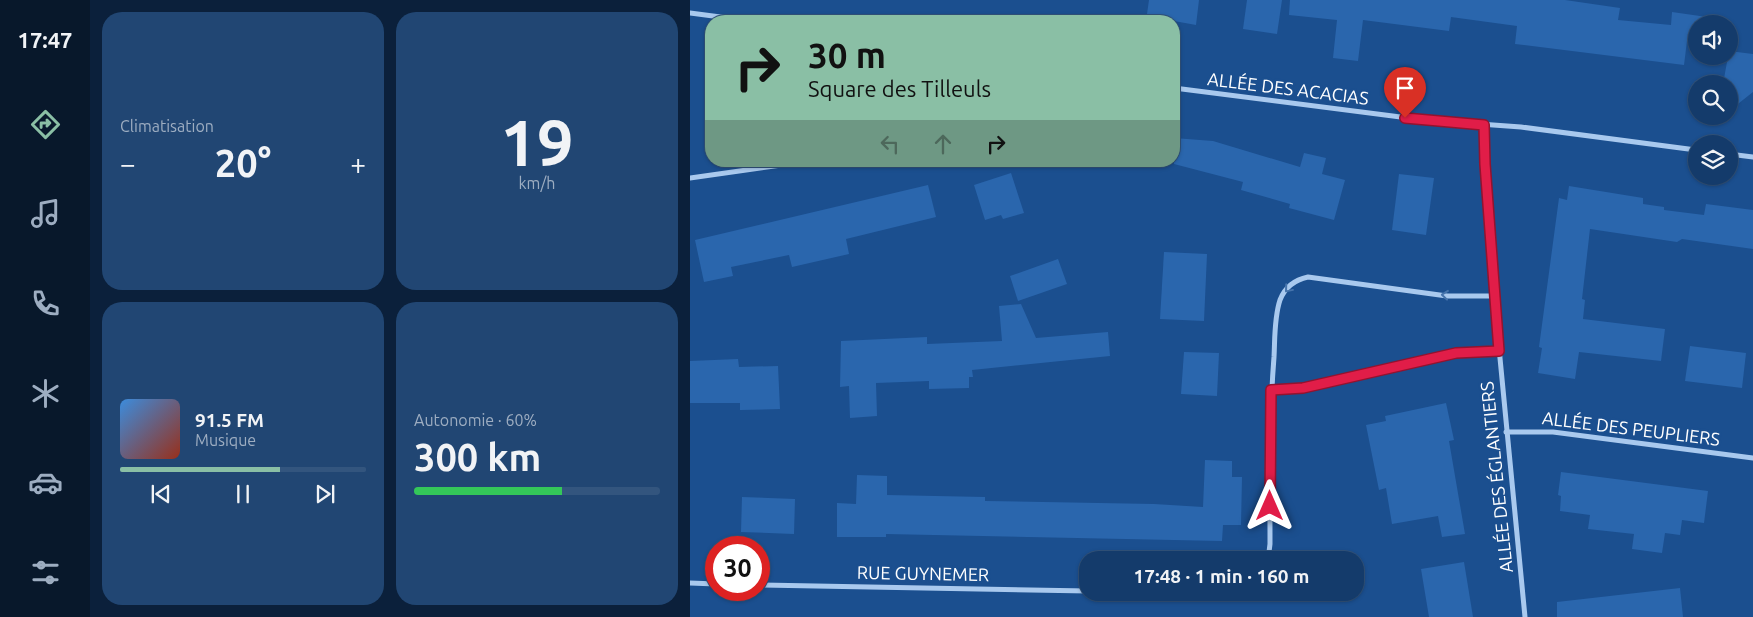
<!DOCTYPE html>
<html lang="fr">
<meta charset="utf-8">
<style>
:root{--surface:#143b6b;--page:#214673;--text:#f1f3f6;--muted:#9dadc1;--line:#33557e;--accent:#8abfa5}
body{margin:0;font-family:Ubuntu,sans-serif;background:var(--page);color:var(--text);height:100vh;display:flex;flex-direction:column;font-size:19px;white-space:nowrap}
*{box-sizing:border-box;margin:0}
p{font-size:16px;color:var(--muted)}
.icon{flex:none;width:28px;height:28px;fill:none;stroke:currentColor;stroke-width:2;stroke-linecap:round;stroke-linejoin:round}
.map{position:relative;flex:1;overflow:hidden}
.sheet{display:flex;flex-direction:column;gap:12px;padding:12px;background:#0b203b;width:600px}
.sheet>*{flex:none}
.top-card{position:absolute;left:15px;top:15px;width:475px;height:152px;border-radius:20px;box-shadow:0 1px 4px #0004,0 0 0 1px var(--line);background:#8abfa5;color:#111;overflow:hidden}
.controls{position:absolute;left:998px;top:15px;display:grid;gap:10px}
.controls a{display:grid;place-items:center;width:50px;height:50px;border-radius:50%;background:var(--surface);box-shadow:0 1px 4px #0004,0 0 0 1px var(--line);font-size:25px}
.speed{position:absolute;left:15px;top:536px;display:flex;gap:10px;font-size:25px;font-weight:700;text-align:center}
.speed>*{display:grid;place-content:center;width:65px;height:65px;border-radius:50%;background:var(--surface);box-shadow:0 1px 4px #0004,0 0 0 1px var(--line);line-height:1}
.speed .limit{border:8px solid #d22;background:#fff;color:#111}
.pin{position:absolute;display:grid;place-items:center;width:42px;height:42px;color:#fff;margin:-51px -21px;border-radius:50% 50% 50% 0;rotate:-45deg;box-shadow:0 0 5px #0007}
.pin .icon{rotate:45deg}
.me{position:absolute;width:55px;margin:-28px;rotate:0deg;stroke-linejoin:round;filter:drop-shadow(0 0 4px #0008)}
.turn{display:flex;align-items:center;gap:18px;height:105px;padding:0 20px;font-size:22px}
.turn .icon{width:65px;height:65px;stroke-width:2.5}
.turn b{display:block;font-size:35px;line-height:42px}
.lanes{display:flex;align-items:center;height:48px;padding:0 20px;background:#0003;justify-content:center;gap:25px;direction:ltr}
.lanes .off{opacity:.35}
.big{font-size:38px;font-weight:700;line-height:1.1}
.sheet .widget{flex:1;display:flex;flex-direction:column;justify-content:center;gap:8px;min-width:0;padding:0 18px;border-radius:20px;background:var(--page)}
.sheet .dial{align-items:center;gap:0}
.dial b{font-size:65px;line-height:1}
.song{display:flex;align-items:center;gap:15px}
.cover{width:60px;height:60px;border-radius:8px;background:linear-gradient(135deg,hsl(210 70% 55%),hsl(10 70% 35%))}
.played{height:5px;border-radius:2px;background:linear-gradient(90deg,var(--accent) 65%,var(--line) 65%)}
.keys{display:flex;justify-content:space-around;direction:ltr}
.heat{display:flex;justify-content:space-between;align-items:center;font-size:28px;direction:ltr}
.charge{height:8px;border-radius:4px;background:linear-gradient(90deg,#34c759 60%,var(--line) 0)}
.sheet .tiles{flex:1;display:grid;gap:12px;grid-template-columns:repeat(2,1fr)}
.trip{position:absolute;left:389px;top:551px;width:285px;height:50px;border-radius:20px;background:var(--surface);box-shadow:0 1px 4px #0004,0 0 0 1px var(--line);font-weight:700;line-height:50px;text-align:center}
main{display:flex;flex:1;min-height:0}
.tabs{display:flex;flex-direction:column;width:90px;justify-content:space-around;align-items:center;background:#08182b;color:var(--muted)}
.tabs .icon{width:35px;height:35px}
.tabs .current{color:var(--accent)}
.tabs b{font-size:22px;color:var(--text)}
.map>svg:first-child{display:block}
.building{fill:#2a66ad}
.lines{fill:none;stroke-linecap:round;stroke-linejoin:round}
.street{stroke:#a9c9ee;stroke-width:5}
.oneway{stroke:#4674ac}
.route-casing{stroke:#92132f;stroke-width:12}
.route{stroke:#e11d48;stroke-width:9}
.labels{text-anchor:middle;stroke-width:5;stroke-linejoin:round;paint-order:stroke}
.street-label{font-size:18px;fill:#fff;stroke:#1b4f8f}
</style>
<main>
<nav class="tabs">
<b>17:47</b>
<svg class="icon current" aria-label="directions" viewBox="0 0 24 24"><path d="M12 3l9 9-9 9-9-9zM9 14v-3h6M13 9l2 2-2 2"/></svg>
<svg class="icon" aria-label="music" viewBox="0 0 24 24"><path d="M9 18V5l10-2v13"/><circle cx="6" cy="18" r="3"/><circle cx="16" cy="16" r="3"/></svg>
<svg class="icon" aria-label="phone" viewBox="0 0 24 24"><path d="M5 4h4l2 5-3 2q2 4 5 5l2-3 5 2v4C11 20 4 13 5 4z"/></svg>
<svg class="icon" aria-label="climate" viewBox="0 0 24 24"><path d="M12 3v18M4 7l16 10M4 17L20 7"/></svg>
<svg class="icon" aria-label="car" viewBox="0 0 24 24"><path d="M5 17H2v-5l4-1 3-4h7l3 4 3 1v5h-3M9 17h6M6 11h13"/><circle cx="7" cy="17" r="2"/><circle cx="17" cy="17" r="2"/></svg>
<svg class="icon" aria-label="filters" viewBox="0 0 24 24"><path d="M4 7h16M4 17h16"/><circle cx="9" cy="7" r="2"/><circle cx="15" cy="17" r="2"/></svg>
</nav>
<section class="sheet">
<div class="tiles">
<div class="widget"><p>Climatisation</p>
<div class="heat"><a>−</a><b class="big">20°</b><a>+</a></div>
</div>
<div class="widget dial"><b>19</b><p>km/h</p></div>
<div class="widget">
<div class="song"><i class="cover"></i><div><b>91.5 FM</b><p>Musique</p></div></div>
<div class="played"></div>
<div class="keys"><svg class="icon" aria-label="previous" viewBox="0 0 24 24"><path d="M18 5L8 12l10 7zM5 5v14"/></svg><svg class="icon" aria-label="pause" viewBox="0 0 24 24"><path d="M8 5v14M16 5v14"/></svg><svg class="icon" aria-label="next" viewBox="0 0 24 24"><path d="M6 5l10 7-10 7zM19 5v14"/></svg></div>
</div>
<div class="widget"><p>Autonomie · 60%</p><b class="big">300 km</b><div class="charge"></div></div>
</div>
</section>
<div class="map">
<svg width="1063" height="617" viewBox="0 0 1063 617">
<rect width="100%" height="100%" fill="#1b4f8f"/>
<g class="building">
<polygon points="459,0 509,0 506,25 484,21 456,21"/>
<polygon points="557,0 592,0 587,34 553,29"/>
<polygon points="600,0 875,0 930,8 928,20 981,25 982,12 1017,17 1016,24 1006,24 1006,42 997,41 994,65 825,44 827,26 761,17 759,31 673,20 668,61 643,58 647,20 599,15"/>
<polygon points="1039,51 1063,54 1063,92 1039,111 1039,84 1033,84"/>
<polygon points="484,138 523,141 610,167 614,153 636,158 632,174 655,180 644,220 599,208 600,204 551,190 553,182 484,164"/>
<polygon points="321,173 334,213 313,219 311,215 295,220 284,185"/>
<polygon points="709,174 744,178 736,235 702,230"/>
<polygon points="238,185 246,217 156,239 159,254 102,267 99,255 41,267 43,276 14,282 5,240"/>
<polygon points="879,186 953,198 953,204 974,207 974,210 1014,215 1016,204 1063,210 1063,249 992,239 987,242 900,229 892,299 895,300 893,319 975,329 971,361 889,352 885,379 848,373 852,348 849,347 869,198 877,200"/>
<polygon points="474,252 517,254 514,321 470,319"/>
<polygon points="368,259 377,284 328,301 320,276"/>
<polygon points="331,304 346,338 418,332 420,356 282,370 283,377 279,377 279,388 239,389 239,381 186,383 187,416 160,418 159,386 150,387 151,341 237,337 237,344 312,341 309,306"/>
<polygon points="1000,346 1056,353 1052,388 995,381"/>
<polygon points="494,352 529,353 527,396 491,394"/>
<polygon points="48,359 49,367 88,366 90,409 50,410 50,403 0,403 0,361"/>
<polygon points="756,403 764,440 759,441 775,534 752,537 748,516 702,524 696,488 689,490 676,425 696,421 695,416"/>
<polygon points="515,460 542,461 542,477 552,477 551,525 533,525 532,541 196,534 196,537 147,537 147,503 166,504 167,475 197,476 197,495 295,497 295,501 464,504 513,507"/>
<polygon points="871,472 1018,491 1014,523 992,520 990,535 975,533 972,553 942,549 944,534 898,529 900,515 870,511 871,496 868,495"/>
<polygon points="52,497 105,499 104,534 51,532"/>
<polygon points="774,562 783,617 739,617 731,569"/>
<polygon points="990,588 993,617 867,617 867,602"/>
</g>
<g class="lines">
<g class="street">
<polyline points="0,13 61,21"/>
<polyline points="484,88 734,120 831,127 1006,150"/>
<polyline points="794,125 804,296 835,617"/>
<polyline points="1039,154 1063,157"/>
<polyline points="0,178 120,161"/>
<polyline points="581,390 613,387 766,353 809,351"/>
<polyline points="816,432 863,432 1063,458"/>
<path d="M 578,560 L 580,544 C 580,482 579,420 584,357 C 585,339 584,318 590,300 C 595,287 604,280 618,277 L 757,296 L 804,296"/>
<polyline points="0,583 26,584"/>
<polyline points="69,585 398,591"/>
<polyline points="470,592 538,592"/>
</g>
</g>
<defs><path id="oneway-chevron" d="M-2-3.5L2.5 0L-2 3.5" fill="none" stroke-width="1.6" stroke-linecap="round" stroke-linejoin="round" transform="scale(1.25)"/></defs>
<g class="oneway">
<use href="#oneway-chevron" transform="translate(598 289) rotate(130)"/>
<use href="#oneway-chevron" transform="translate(755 295) rotate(-174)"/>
</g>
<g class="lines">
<defs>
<polyline id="route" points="580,506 581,390 613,388 766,353 809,351 795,164 794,125 715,118"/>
</defs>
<use href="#route" class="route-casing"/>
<use href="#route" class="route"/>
</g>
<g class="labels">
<g class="street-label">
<text transform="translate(598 89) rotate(7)" y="6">ALLÉE DES ACACIAS</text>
<text transform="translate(941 429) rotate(7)" y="6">ALLÉE DES PEUPLIERS</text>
<text transform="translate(807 477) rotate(-96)" y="6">ALLÉE DES ÉGLANTIERS</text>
<text transform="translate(233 574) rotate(1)" y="6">RUE GUYNEMER</text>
</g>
</g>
</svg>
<div class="controls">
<a><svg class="icon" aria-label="sound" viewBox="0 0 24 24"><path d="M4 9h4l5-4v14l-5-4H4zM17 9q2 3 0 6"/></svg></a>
<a><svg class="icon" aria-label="search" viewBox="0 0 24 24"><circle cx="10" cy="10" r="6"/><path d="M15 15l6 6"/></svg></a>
<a><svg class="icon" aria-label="layers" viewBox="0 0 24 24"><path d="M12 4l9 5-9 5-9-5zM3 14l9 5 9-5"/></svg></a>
</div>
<div class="speed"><div class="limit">30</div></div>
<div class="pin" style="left:715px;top:118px;background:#d93025"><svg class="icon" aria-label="arrive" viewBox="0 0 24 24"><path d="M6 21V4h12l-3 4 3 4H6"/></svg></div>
<svg class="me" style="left:580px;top:506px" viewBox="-20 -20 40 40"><path d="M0-17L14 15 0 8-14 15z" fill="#e11d48" stroke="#fff" stroke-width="4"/></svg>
<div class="trip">17:48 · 1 min · 160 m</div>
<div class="top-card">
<div class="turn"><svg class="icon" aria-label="right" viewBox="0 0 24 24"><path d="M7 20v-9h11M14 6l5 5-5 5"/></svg><div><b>30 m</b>Square des Tilleuls</div></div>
<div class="lanes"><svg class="icon off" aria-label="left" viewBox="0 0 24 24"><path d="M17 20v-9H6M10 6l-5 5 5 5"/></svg><svg class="icon off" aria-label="ahead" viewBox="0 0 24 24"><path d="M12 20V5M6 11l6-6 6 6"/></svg><svg class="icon" aria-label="right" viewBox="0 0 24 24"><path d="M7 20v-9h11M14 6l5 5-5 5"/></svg></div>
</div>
</div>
</main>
